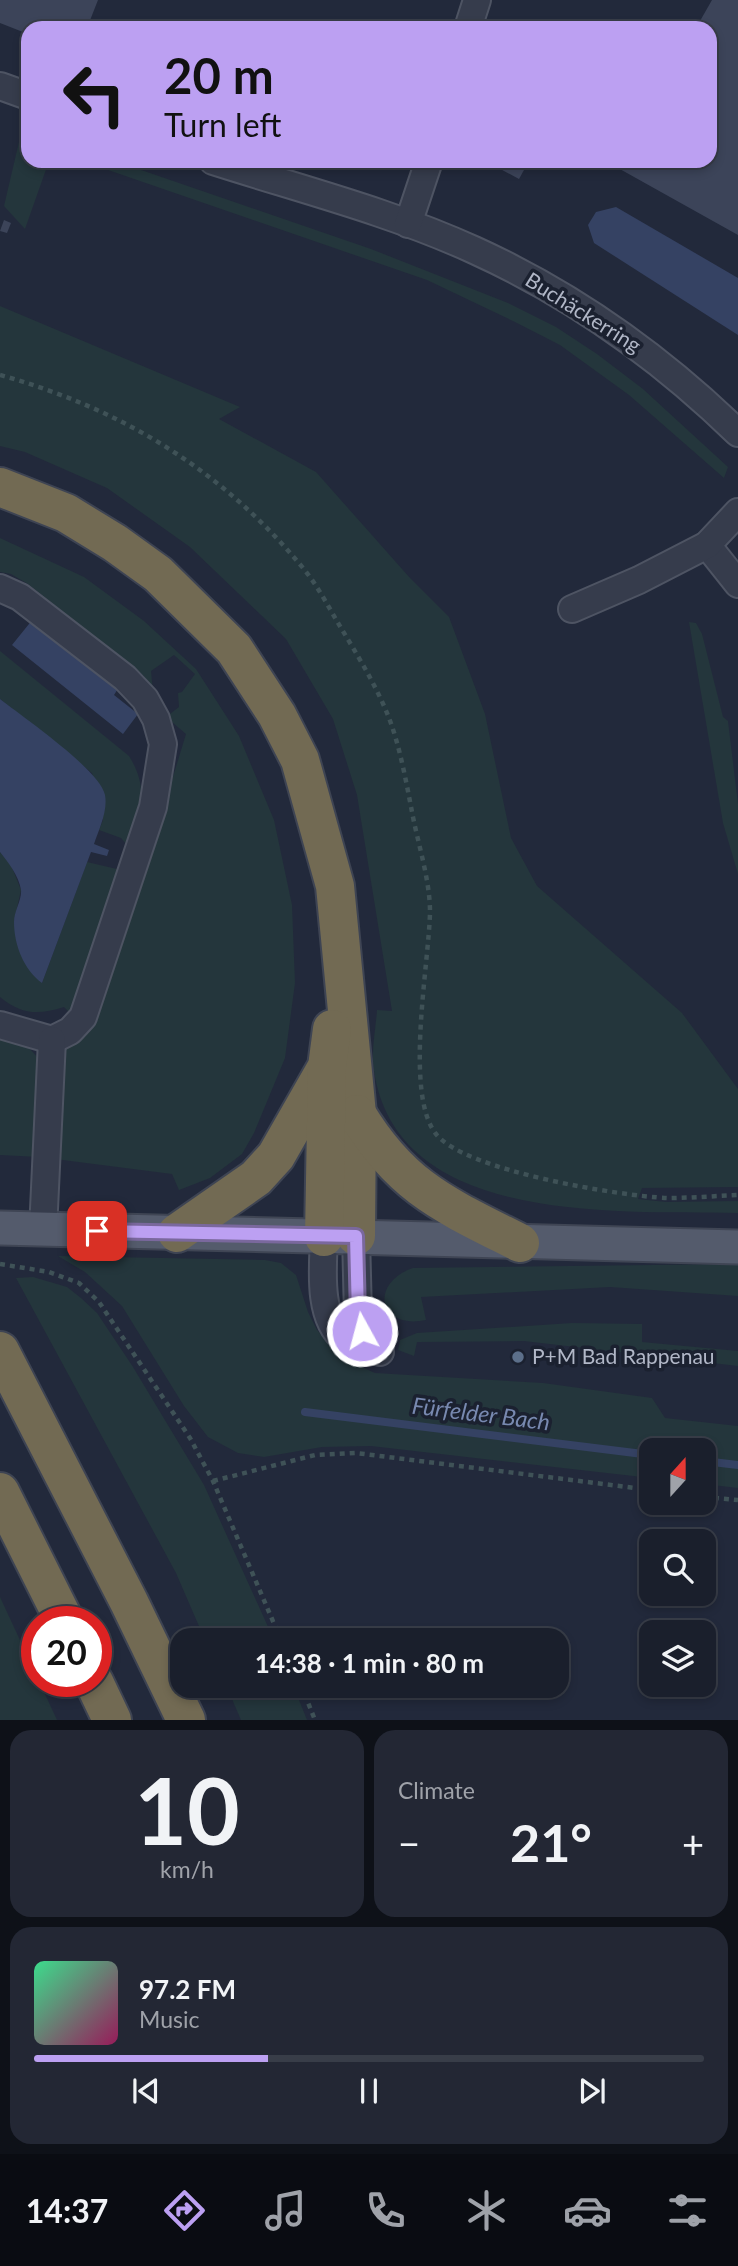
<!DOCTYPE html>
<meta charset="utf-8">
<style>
:root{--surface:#1a1f2c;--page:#232734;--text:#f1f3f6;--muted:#9fa2a9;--line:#383d48;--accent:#bca0f2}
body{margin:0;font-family:Lato,sans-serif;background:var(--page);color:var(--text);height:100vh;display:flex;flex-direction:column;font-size:26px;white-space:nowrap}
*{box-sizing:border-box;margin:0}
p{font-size:23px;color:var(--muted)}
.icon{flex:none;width:38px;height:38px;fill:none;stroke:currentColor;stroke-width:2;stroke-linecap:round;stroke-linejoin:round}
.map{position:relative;height:1720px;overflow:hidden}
.drawer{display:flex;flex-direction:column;gap:10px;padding:10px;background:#0e1118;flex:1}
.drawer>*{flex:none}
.top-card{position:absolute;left:21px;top:21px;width:696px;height:147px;border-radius:21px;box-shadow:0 4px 10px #0003,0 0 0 2px var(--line);background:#bca0f2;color:#111;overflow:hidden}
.needle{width:46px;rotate:21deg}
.buttons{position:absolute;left:639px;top:1438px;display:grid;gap:14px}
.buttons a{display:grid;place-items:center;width:77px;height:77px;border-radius:14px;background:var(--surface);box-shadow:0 4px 10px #0003,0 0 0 2px var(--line);font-size:35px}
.speed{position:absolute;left:21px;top:1606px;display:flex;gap:14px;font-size:35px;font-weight:700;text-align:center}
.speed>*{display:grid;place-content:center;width:91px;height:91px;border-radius:50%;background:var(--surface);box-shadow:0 4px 10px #0003,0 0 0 2px var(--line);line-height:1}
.speed .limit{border:10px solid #d22;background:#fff;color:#111}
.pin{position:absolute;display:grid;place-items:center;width:60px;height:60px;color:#fff;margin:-30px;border-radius:14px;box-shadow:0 4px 10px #0006}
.me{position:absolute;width:77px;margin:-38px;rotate:353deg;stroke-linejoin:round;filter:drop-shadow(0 0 5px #0008)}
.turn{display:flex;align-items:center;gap:24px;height:147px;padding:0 28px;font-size:32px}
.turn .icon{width:91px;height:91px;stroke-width:2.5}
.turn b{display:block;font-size:49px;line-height:60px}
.big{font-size:52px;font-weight:700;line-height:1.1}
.drawer .widget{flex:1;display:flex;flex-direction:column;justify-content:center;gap:10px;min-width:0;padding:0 24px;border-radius:21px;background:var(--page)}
.drawer .dial{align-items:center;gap:0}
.dial b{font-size:91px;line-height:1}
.song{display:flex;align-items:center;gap:21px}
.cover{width:84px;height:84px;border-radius:10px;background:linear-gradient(135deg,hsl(150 70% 55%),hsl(330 70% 35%))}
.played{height:7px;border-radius:4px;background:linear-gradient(90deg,var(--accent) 35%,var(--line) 35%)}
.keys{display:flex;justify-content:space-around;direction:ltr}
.heat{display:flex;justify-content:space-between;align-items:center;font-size:38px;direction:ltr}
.drawer .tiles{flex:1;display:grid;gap:10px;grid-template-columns:1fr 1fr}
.widget:last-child{grid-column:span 2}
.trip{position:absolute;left:170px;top:1628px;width:399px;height:70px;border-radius:21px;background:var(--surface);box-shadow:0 4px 10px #0003,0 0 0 2px var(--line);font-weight:700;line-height:70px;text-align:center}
.tabs{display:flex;height:112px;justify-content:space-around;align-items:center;background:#0a0c12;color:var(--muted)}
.tabs .icon{width:49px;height:49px}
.tabs .selected{color:var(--accent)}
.tabs b{font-size:32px;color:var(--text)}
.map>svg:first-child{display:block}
.green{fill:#24363c}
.water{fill:#354263}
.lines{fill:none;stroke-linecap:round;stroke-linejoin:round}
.stream{stroke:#354263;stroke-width:8}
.building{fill:#3c4459}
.minor-casing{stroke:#4e5463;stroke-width:30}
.major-casing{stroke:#3f4554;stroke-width:37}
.highway-casing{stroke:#3e4453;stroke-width:42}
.path{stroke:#3f5257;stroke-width:4.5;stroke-dasharray:5 5;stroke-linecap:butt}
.minor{stroke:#363c4c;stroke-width:26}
.major{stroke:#545b6c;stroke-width:33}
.highway{stroke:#726a53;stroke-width:38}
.route-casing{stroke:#7a689d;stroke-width:18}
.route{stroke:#bca0f2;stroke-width:12}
.service-dot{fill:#5c6f8a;stroke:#1b2130;stroke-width:2.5}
.labels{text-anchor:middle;stroke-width:7;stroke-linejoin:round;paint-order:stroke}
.street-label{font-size:21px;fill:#b1b7c7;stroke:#1b2130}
.poi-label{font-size:21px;fill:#b1b7c7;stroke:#1b2130;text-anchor:start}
.water-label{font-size:23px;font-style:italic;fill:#7889b0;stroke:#1b2130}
</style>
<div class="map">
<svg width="738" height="1720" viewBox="0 0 738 1720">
<rect width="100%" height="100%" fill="#22293b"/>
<g class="green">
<polygon points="22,129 28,131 28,161 49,161 25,229 4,206"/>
<polygon points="82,161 115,161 371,249 508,303 556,327 597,354 643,389 728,467 724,478 629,395 560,345 515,322 427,280"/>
<path d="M 0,306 L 240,407 L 219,419 L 316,472 L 410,578 L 449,617 L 485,714 L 511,838 L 537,886 L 682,1013 L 738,1089 L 738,1187 L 642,1188 L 638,1199 L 666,1202 L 738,1201 L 738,1213 C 618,1210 390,1228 373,1063 C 372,1046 376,1026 377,1010 L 392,1011 L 357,795 L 333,719 L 286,639 L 190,547 L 107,488 L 25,452 L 0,446 Z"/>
<polygon points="0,538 84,577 144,621 196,669 239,736 274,820 292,905 295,983 285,1058 254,1133 242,1154 210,1178 179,1190 172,1174 55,1159 60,1063 158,826 186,734 166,717 179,707 178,693 182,692 195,674 174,655 151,671 153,692 144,676 28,584 11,574 0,572"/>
<polygon points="689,622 696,623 702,634 723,717 728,721 738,804 738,874 723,823"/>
<path d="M 0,651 L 129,756 C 150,790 140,810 128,846 L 121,838 L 99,830 L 103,820 L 92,773 L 0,699 Z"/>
<path d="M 0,852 L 11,865 L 21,890 L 14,921 L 42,983 L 87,862 L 121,870 L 74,1008 L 69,1012 L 64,1007 C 38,1015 22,1015 0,997 Z"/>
<polygon points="0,1035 28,1047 40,1060 39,1157 0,1155"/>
<polygon points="58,1256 265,1260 281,1263 296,1275 308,1312 317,1330 333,1347 346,1360 375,1373 543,1383 652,1398 665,1418 738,1426 738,1488 704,1484 704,1451 651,1451 651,1478 371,1446 322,1447 264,1457 238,1453 208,1437 201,1428 184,1406 122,1306 85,1272"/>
<path d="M 738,1264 L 738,1296 L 610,1287 L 421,1297 L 426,1320 C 378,1330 369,1283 413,1268 Z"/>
<polygon points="33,1277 67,1287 81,1298 97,1313 133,1367 204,1485 274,1640 205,1640 176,1573 16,1278"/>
<polygon points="572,1323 642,1324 642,1342 738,1351 738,1366 524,1341 417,1342 414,1356 398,1350 400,1340 417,1333"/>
<polygon points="0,1597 57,1720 0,1720"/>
<polygon points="226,1685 293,1685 307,1720 241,1720"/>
</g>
<g class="water">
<polygon points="616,207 738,278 738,335 594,243 588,225 596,212"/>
<polygon points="33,619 119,687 114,695 138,714 123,734 12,645"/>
<path d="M 0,699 C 23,717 100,770 105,795 C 108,811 99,829 94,844 L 109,850 L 107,856 L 91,852 L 42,983 C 24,970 14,945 14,922 C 14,911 22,900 21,890 C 19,876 8,862 0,852 Z"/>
</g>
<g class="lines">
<g class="stream">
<polyline points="305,1412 651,1455"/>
<polyline points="704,1461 738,1465"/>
</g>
</g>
<g class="building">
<polygon points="0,0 98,0 87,28 28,28 28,34 0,23"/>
<polygon points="712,0 738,0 738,235 618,168 622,161 710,161 710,28 696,28"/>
<polygon points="495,161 529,161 519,179 493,165"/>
<polygon points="4,220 11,223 7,233 0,231"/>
</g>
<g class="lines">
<defs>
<g id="minor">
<polyline points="468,28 477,0"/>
<polyline points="0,86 28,96"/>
<path d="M 213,161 C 300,189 391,212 474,250 C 573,295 660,357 738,433"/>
<polyline points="408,224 429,161"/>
<polyline points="707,545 738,584"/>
<polyline points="0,588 20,597 125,678 145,699 156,719 163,744 153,807 83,1017 70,1031 52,1040 0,1025"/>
<polyline points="572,609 639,580 707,545 738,512"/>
<polyline points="43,1230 52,1040"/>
<polyline points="356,1236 358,1315 366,1346"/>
<path d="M 324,1237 C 323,1266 317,1318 344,1339 C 352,1345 370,1348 380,1352"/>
</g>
<polyline id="major" points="0,1228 738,1247"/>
<g id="highway">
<polyline points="0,487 66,513 115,543 158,574 234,649 277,715 300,760 335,886 357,1114 356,1236"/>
<path d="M 357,1114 C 402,1188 445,1205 520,1243"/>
<polyline points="177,1233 256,1178 276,1156 324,1072"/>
<polyline points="324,1237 327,1067 332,1029"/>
<polyline points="0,1351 129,1602 186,1720"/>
<polyline points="0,1492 65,1622"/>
<polyline points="94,1682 112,1720"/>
</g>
</defs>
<use href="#minor" class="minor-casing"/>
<use href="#major" class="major-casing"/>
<use href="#highway" class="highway-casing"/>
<g class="path">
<path d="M 0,375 C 122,409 222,470 303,568 C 318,586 329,608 341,628 C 358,656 377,687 389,718 C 400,747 406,781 412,812 C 418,844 430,880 430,912 C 429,964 404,1094 436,1134 C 465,1171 620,1196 667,1198 C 691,1198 715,1196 738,1195"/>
<polyline points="0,1264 49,1272 79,1283 99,1302 190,1438 213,1481 281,1640"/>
<polyline points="213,1481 315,1455 356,1453 651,1490"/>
<polyline points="704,1497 738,1500"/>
<polyline points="301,1685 315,1720"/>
</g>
<use href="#minor" class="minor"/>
<use href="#major" class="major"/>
<use href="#highway" class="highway"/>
</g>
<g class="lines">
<defs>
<polyline id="route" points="97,1231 356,1236 358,1315 362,1331"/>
</defs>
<use href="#route" class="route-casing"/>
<use href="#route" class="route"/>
</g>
<circle class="service-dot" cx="518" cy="1357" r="7"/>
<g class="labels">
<g class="street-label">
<text transform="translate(583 313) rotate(32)" y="7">Buchäckerring</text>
</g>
<g class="poi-label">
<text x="532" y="1364">P+M Bad Rappenau</text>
</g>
<g class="water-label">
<text transform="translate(481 1414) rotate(7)" y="8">Fürfelder Bach</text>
</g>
</g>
</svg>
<div class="buttons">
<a><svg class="needle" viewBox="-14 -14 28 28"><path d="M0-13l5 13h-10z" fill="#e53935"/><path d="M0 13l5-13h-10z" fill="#9fa2a9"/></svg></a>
<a><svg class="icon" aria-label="search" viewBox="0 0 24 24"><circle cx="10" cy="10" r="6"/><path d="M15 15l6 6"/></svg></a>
<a><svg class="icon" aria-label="layers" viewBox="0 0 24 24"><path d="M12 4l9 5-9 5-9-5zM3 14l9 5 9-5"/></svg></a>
</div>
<div class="speed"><div class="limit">20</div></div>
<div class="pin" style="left:97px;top:1231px;background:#d93025"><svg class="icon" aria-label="arrive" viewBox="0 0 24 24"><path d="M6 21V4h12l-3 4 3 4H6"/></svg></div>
<svg class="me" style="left:362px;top:1331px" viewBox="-20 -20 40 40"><circle r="17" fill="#bca0f2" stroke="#fff" stroke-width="3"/><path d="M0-11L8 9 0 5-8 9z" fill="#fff"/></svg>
<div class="trip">14:38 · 1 min · 80 m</div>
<div class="top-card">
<div class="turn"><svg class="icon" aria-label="left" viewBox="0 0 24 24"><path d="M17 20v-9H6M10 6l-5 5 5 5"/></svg><div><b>20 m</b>Turn left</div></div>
</div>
</div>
<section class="drawer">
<div class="tiles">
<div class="widget dial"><b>10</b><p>km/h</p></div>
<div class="widget"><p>Climate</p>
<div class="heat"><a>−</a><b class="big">21°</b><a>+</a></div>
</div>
<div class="widget">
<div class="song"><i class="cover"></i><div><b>97.2 FM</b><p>Music</p></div></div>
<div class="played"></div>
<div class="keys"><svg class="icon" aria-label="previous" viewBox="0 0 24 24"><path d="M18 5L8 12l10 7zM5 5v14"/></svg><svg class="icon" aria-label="pause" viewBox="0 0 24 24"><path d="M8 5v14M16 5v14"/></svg><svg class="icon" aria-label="next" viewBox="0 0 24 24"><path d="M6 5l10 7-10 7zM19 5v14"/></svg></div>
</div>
</div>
</section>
<nav class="tabs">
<b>14:37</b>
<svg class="icon selected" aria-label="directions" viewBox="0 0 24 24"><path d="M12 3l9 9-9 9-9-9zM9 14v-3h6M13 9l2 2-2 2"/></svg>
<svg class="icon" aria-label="music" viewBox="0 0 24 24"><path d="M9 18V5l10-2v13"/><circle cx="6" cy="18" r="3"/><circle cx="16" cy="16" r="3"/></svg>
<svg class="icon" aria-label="phone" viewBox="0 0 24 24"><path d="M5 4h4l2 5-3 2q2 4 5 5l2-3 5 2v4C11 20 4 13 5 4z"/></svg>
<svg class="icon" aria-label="climate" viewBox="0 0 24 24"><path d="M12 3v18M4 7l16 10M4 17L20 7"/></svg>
<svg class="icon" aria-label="car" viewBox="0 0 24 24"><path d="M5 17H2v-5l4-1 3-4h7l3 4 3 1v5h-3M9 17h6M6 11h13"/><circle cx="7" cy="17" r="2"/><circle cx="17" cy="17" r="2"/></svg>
<svg class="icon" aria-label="filters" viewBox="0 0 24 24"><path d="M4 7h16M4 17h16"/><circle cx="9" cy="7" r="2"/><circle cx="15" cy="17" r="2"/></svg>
</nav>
